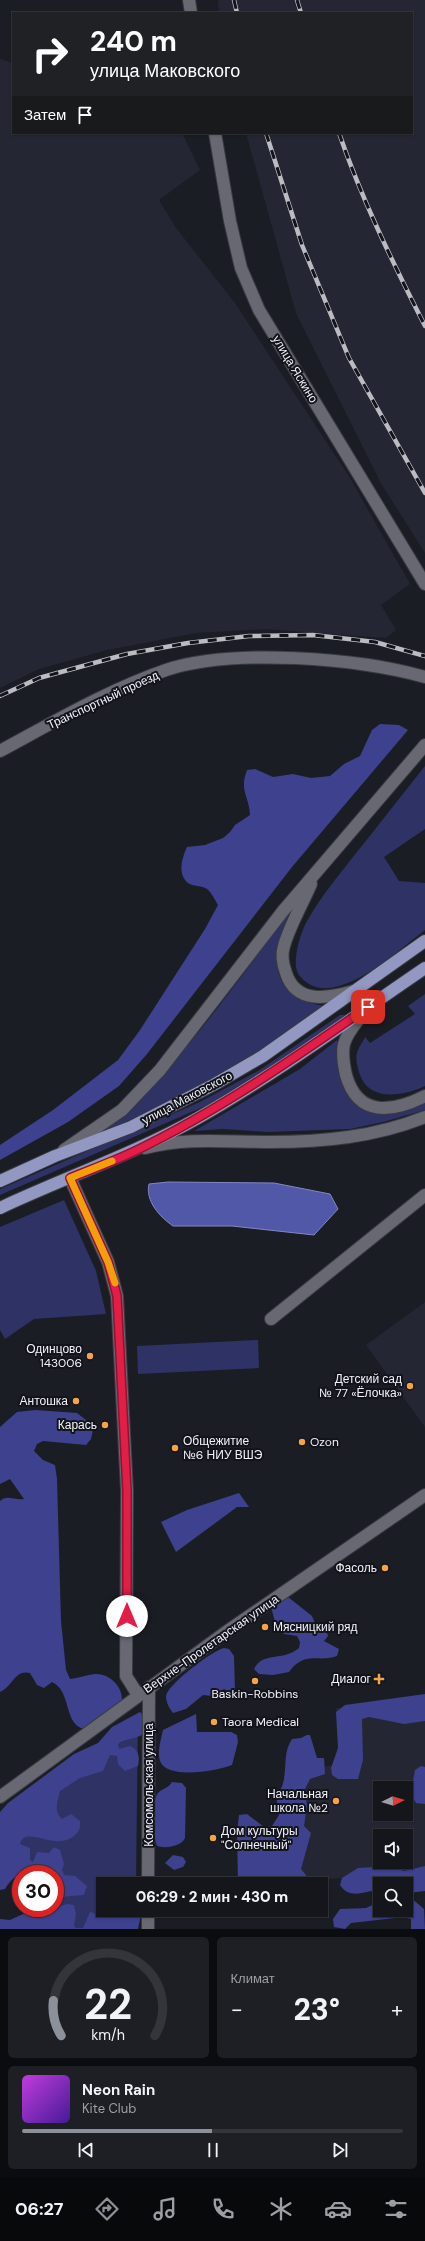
<!DOCTYPE html>
<html lang="ru">
<meta charset="utf-8">
<style>
:root{--surface:#14161c;--page:#1d1f25;--text:#f1f3f6;--muted:#9d9fa3;--line:#33353b;--accent:#8c9099}
body{margin:0;font-family:"DM Sans",sans-serif;background:var(--page);color:var(--text);height:100vh;display:flex;flex-direction:column;font-size:15px;white-space:nowrap}
*{box-sizing:border-box;margin:0}
p{font-size:13px;color:var(--muted)}
.icon{flex:none;width:22px;height:22px;fill:none;stroke:currentColor;stroke-width:2;stroke-linecap:round;stroke-linejoin:round}
.map{position:relative;height:1929px;overflow:hidden}
.side{display:flex;flex-direction:column;gap:8px;padding:8px;background:#0b0c0f;flex:1}
.side>*{flex:none}
.top-card{position:absolute;left:12px;top:12px;width:401px;height:122px;border-radius:0px;box-shadow:0 1px 3px #0004,0 0 0 1px var(--line);background:#202124;color:#fff;overflow:hidden}
.needle{width:26px;rotate:85deg}
.tools{position:absolute;left:373px;top:1781px;display:grid;gap:8px}
.tools a{display:grid;place-items:center;width:40px;height:40px;border-radius:0px;background:var(--surface);box-shadow:0 1px 3px #0004,0 0 0 1px var(--line);font-size:20px}
.speed{position:absolute;left:12px;top:1865px;display:flex;gap:8px;font-size:20px;font-weight:700;text-align:center}
.speed>*{display:grid;place-content:center;width:52px;height:52px;border-radius:50%;background:var(--surface);box-shadow:0 1px 3px #0004,0 0 0 1px var(--line);line-height:1}
.speed .limit{border:6px solid #d22;background:#fff;color:#111}
.pin{position:absolute;display:grid;place-items:center;width:34px;height:34px;color:#fff;margin:-17px;border-radius:8px;box-shadow:0 2px 6px #0006}
.me{position:absolute;width:44px;margin:-22px;rotate:0deg;stroke-linejoin:round;filter:drop-shadow(0 0 3px #0008)}
.turn{display:flex;align-items:center;gap:14px;height:84px;padding:0 12px;font-size:18px}
.turn .icon{width:52px;height:52px;stroke-width:2.5}
.turn b{display:block;font-size:28px;line-height:34px}
.then{display:flex;align-items:center;height:38px;padding:0 12px;background:#0003;gap:8px;font-size:15px}
.big{font-size:30px;font-weight:800;line-height:1.1}
.side .card{flex:1;display:flex;flex-direction:column;justify-content:center;gap:6px;min-width:0;padding:0 14px;border-radius:6px;background:var(--page)}
.side .dial{align-items:center;gap:0}
.dial svg{height:104px;overflow:visible;fill:none;stroke:var(--line);stroke-width:7;stroke-linecap:round;text-anchor:middle}
.dial text{fill:var(--text);stroke:none}
.song{display:flex;align-items:center;gap:12px}
.cover{width:48px;height:48px;border-radius:6px;background:linear-gradient(135deg,hsl(290 70% 55%),hsl(260 70% 35%))}
.played{height:4px;border-radius:2px;background:linear-gradient(90deg,var(--accent) 50%,var(--line) 50%)}
.keys{display:flex;justify-content:space-around;direction:ltr}
.heat{display:flex;justify-content:space-between;align-items:center;font-size:22px;direction:ltr}
.side .tiles{flex:1;display:grid;gap:8px;grid-template-columns:1fr 1fr}
.card:last-child{grid-column:span 2}
.trip{position:absolute;left:96px;top:1877px;width:232px;height:40px;border-radius:0px;background:var(--surface);box-shadow:0 1px 3px #0004,0 0 0 1px var(--line);font-weight:800;line-height:40px;text-align:center}
.menu{display:flex;height:64px;justify-content:space-around;align-items:center;background:#08090b;color:var(--muted)}
.menu .icon{width:28px;height:28px}
.menu .selected{color:var(--accent)}
.menu b{font-size:18px;color:var(--text)}
.map>svg:first-child{display:block}
.built{fill:#242634;fill-rule:evenodd}
.green{fill:#2e3265}
.forest{fill:#3d418e;fill-rule:evenodd}
.water{fill:#5258a8;stroke:#8286c0}
.lines{fill:none;stroke-linecap:round;stroke-linejoin:round}
.minor-casing{stroke:#3a3b42;stroke-width:14}
.major-casing{stroke:#3a3b42;stroke-width:14}
.minor{stroke:#676872;stroke-width:12}
.major{stroke:#9298c2;stroke-width:12}
.rail-casing{stroke:#bbbcc2;stroke-width:4.5}
.rail{stroke:#12131b;stroke-width:3;stroke-dasharray:9;stroke-linecap:butt}
.route-casing{stroke:#92132f;stroke-width:10}
.route{stroke:#e11d48;stroke-width:7}
.slow{stroke:#f59e0b;stroke-width:7}
.poi-dot{fill:#f4a444;stroke:#12131b;stroke-width:1.5}
.labels{text-anchor:middle;stroke-width:4;stroke-linejoin:round;paint-order:stroke}
.street-label{font-size:12px;fill:#f2f3f9;stroke:#12131b}
.poi-label{font-size:12px;fill:#f2f3f9;stroke:#12131b;text-anchor:end}
</style>
<div class="map">
<svg width="425" height="1929" viewBox="0 0 425 1929">
<rect width="100%" height="100%" fill="#1b1d25"/>
<g class="built">
<polygon points="218,0 425,0 425,553 382,485 296,313 246,133 412,133 412,13 219,13"/>
<polygon points="0,59 13,63 13,133 182,133 200,170 159,200 176,228 235,303 350,478 410,584 381,605 396,630 386,638 265,629 196,633 107,650 39,669 0,688"/>
<polygon points="425,1302 425,1427 366,1345"/>
<path d="M 336,1708 L 425,1708 L 425,1875 L 294,1880 L 291,1769 L 340,1765 ZM 380,1788 L 406,1788 L 406,1814 L 380,1814 ZM 380,1836 L 406,1836 L 406,1862 L 380,1862 Z"/>
</g>
<g class="green">
<path d="M 425,766 L 425,829 L 384,857 L 399,881 L 425,883 L 425,930 C 398,950 330,1016 299,975 C 291,964 300,934 306,923 C 320,897 339,875 357,852 C 380,823 402,795 425,766 Z"/>
<path d="M 292,909 C 271,952 265,996 324,1006 L 259,1053 L 187,1092 L 95,1137 C 175,1075 231,988 292,909 Z"/>
<path d="M 425,994 L 425,1086 C 404,1096 370,1102 360,1075 C 358,1069 355,1059 357,1053 C 358,1048 363,1042 365,1037 L 370,1043 L 415,1014 L 408,1006 Z"/>
<polygon points="340,1015 344,1015 345,1019 259,1076 203,1107 0,1195 0,1189 200,1102 258,1071"/>
<path d="M 337,1040 C 338,1077 343,1082 366,1109 L 425,1101 L 425,1110 L 383,1122 L 350,1129 L 267,1132 L 223,1129 L 194,1131 L 300,1069 Z"/>
<polygon points="64,1200 96,1271 106,1314 34,1319 5,1339 0,1330 0,1227"/>
<polygon points="258,1340 259,1368 138,1374 137,1346"/>
<polygon points="138,1717 136,1884 103,1884 103,1910 136,1910 136,1929 48,1929 55,1908 55,1874 21,1874 21,1876 17,1874 0,1822"/>
</g>
<g class="forest">
<path d="M 380,724 L 399,725 L 408,730 L 292,867 L 147,1054 L 119,1086 L 68,1122 L 0,1160 L 0,1145 L 53,1110 L 118,1060 L 140,1030 L 205,929 L 218,905 C 215,900 211,892 207,889 C 202,885 193,887 188,883 C 177,874 182,858 187,847 L 205,845 L 223,838 L 230,832 L 235,825 L 250,815 C 249,796 239,791 247,770 L 255,769 L 273,777 L 293,774 L 311,778 L 330,776 L 344,764 L 360,756 L 372,730 Z"/>
<path d="M 35,1410 L 77,1413 L 91,1424 L 93,1430 L 91,1439 L 86,1445 L 43,1441 L 37,1444 L 34,1451 L 43,1460 L 55,1465 L 57,1479 L 61,1621 L 66,1670 L 70,1679 C 78,1678 87,1675 95,1674 C 111,1673 126,1690 121,1705 L 84,1729 C 63,1724 72,1691 52,1682 L 44,1688 L 37,1685 L 30,1673 C 15,1669 13,1686 0,1692 L 0,1501 C 7,1494 15,1501 24,1499 L 10,1479 L 0,1484 L 0,1427 L 17,1412 Z"/>
<polygon points="239,1493 249,1507 237,1507 176,1552 161,1522 187,1510"/>
<path d="M 288,1597 L 312,1616 L 318,1630 L 326,1629 L 328,1636 L 324,1641 L 339,1649 L 337,1656 C 318,1663 305,1650 289,1672 L 273,1675 L 259,1674 L 254,1669 C 263,1651 282,1662 299,1648 L 300,1642 L 297,1636 L 284,1634 L 277,1629 L 271,1607 L 282,1598 Z"/>
<path d="M 224,1648 L 229,1649 L 234,1656 L 235,1692 L 230,1692 L 224,1689 L 212,1696 L 203,1695 L 186,1709 L 173,1713 C 169,1708 166,1702 166,1696 C 168,1684 213,1650 224,1648 Z"/>
<polygon points="425,1694 425,1721 404,1724 369,1717 362,1719 363,1760 358,1779 338,1779 332,1775 331,1768 338,1748 336,1712 345,1705"/>
<path d="M 140,1712 L 144,1716 L 143,1734 C 135,1740 125,1738 118,1744 L 119,1749 L 130,1746 C 139,1749 140,1758 138,1766 L 125,1771 L 118,1764 L 117,1756 L 110,1755 L 103,1771 L 80,1778 L 60,1791 C 58,1800 53,1811 62,1819 L 71,1814 L 80,1821 C 81,1826 80,1829 77,1833 C 58,1855 26,1823 20,1844 L 30,1848 L 30,1860 L 33,1862 L 37,1852 L 49,1853 L 54,1847 L 60,1850 L 64,1864 L 62,1870 L 64,1875 L 75,1876 L 87,1886 L 84,1895 L 61,1897 L 59,1899 L 60,1906 L 67,1904 L 74,1905 L 76,1914 L 74,1926 L 76,1928 L 83,1928 L 90,1912 L 102,1915 L 120,1916 L 123,1910 L 139,1910 L 141,1915 L 138,1929 L 0,1929 L 0,1919 L 10,1920 L 36,1908 L 55,1908 L 55,1874 C 33,1874 17,1867 5,1889 L 0,1890 L 0,1812 L 8,1803 L 74,1754 L 98,1743 L 112,1727 Z"/>
<path d="M 196,1714 L 197,1732 L 231,1732 L 237,1735 L 238,1742 L 232,1765 C 217,1771 167,1780 160,1761 C 157,1752 161,1739 163,1730 Z"/>
<path d="M 307,1735 L 310,1735 L 317,1758 L 324,1758 L 325,1774 L 310,1779 L 305,1789 L 307,1806 L 304,1826 L 311,1833 L 301,1869 L 306,1875 L 307,1881 L 304,1884 L 238,1884 L 237,1832 L 239,1815 L 247,1814 L 264,1827 L 272,1826 L 279,1815 L 276,1796 C 291,1780 280,1756 292,1739 L 301,1738 Z"/>
<path d="M 421,1766 L 425,1767 L 425,1804 L 416,1803 C 409,1793 413,1782 415,1770 Z"/>
<path d="M 172,1782 L 182,1783 L 186,1788 L 185,1838 C 182,1846 166,1849 157,1846 L 155,1840 C 154,1830 151,1801 158,1793 C 162,1788 168,1789 172,1782 Z"/>
<polygon points="173,1855 183,1857 186,1862 183,1867 174,1870 165,1863"/>
<path d="M 390,1866 L 404,1871 L 425,1866 L 425,1891 L 408,1893 L 411,1898 L 424,1909 L 425,1929 L 411,1929 L 411,1919 L 404,1917 L 351,1923 L 345,1929 L 334,1927 L 333,1919 L 340,1909 L 366,1908 L 379,1902 L 377,1895 L 371,1891 C 358,1894 348,1897 340,1885 L 342,1878 L 358,1868 ZM 380,1884 L 406,1884 L 406,1910 L 380,1910 Z"/>
<polygon points="266,1910 281,1910 278,1916 269,1916"/>
</g>
<path class="water" d="M 168,1182 L 274,1183 L 330,1194 L 338,1209 L 314,1235 L 232,1226 L 173,1226 C 160,1217 145,1201 149,1184 Z"/>
<g class="lines">
<defs>
<g id="minor">
<polyline points="189,0 191,13"/>
<polyline points="215,133 230,221 241,268 259,310 425,584"/>
<path d="M 0,751 C 54,722 108,690 166,670 C 231,648 360,658 425,677"/>
<path d="M 311,884 C 302,905 290,925 284,946 C 281,955 283,965 286,973 C 296,1005 329,998 354,991"/>
<path d="M 365,1011 C 358,1021 347,1032 344,1044 C 342,1053 344,1066 346,1075 C 358,1118 393,1112 425,1096"/>
<path d="M 145,1148 C 186,1137 228,1142 270,1142 C 323,1142 375,1137 425,1117"/>
<polyline points="64,1150 122,1110 160,1070 283,911 425,745"/>
<polyline points="70,1178 108,1262 117,1296 127,1491 126,1676 138,1695"/>
<polyline points="271,1319 425,1195"/>
<polyline points="0,1797 226,1632 425,1495"/>
<polyline points="148,1884 149,1687"/>
<polyline points="148,1929 148,1910"/>
</g>
<g id="major">
<polyline points="0,1181 55,1156 131,1127 215,1084 263,1056 425,941"/>
<path d="M 0,1208 C 66,1177 134,1154 198,1118 C 277,1073 350,1019 425,968"/>
</g>
</defs>
<use href="#minor" class="minor-casing"/>
<use href="#major" class="major-casing"/>
<use href="#minor" class="minor"/>
<use href="#major" class="major"/>
<defs>
<g id="rail">
<polyline points="234,0 237,13"/>
<polyline points="297,0 301,13"/>
<polyline points="266,133 302,245 349,358 425,493"/>
<path d="M 339,133 C 362,200 393,263 425,326"/>
<polyline points="0,696 39,678 127,654 188,643 249,636 313,635 375,642 425,656"/>
</g>
</defs>
<use href="#rail" class="rail-casing"/>
<use href="#rail" class="rail"/>
</g>
<g class="lines">
<defs>
<path id="route" d="M 127,1616 L 127,1491 L 117,1296 L 108,1262 L 70,1178 C 92,1169 114,1161 135,1151 C 218,1111 293,1059 368,1007"/>
</defs>
<use href="#route" class="route-casing"/>
<use href="#route" class="route"/>
<polyline class="slow" points="112,1161 70,1178 108,1262 115,1283"/>
</g>
<g class="poi-dot">
<circle cx="90" cy="1356" r="4"/>
<circle cx="410" cy="1386" r="4"/>
<circle cx="76" cy="1401" r="4"/>
<circle cx="105" cy="1425" r="4"/>
<circle cx="302" cy="1442" r="4"/>
<circle cx="175" cy="1448" r="4"/>
<circle cx="385" cy="1568" r="4"/>
<circle cx="265" cy="1627" r="4"/>
<path d="M377 1673h4v4h4v4h-4v4h-4v-4h-4v-4h4z"/>
<circle cx="255" cy="1681" r="4"/>
<circle cx="214" cy="1722" r="4"/>
<circle cx="336" cy="1801" r="4"/>
<circle cx="213" cy="1838" r="4"/>
</g>
<g class="labels">
<g class="street-label">
<text transform="translate(295 369) rotate(59)" y="4">улица Яскино</text>
<text transform="translate(103 700) rotate(-25)" y="4">Транспортный проезд</text>
<text transform="translate(187 1098) rotate(-28)" y="4">улица Маковского</text>
<text transform="translate(211 1644) rotate(-35)" y="4">Верхне-Пролетарская улица</text>
<text transform="translate(149 1785) rotate(-90)" y="4">Комсомольская улица</text>
</g>
<g class="poi-label">
<text x="82" y="1353">Одинцово<tspan x="82" dy="14">143006</tspan></text>
<text x="402" y="1383">Детский сад<tspan x="402" dy="14">№ 77 «Ёлочка»</tspan></text>
<text x="68" y="1405">Антошка</text>
<text x="97" y="1429">Карась</text>
<text x="183" y="1445" text-anchor="start">Общежитие<tspan x="183" dy="14">№6 НИУ ВШЭ</tspan></text>
<text x="310" y="1446" text-anchor="start">Ozon</text>
<text x="377" y="1572">Фасоль</text>
<text x="273" y="1631" text-anchor="start">Мясницкий ряд</text>
<text x="371" y="1683">Диалог</text>
<text x="255" y="1698" text-anchor="middle">Baskin-Robbins</text>
<text x="222" y="1726" text-anchor="start">Taora Medical</text>
<text x="328" y="1798">Начальная<tspan x="328" dy="14">школа №2</tspan></text>
<text x="221" y="1835" text-anchor="start">Дом культуры<tspan x="221" dy="14">"Солнечный"</tspan></text>
</g>
</g>
</svg>
<div class="tools">
<a><svg class="needle" viewBox="-14 -14 28 28"><path d="M0-13l5 13h-10z" fill="#e53935"/><path d="M0 13l5-13h-10z" fill="#9d9fa3"/></svg></a>
<a><svg class="icon" aria-label="sound" viewBox="0 0 24 24"><path d="M4 9h4l5-4v14l-5-4H4zM17 9q2 3 0 6"/></svg></a>
<a><svg class="icon" aria-label="search" viewBox="0 0 24 24"><circle cx="10" cy="10" r="6"/><path d="M15 15l6 6"/></svg></a>
</div>
<div class="speed"><div class="limit">30</div></div>
<div class="pin" style="left:368px;top:1007px;background:#d93025"><svg class="icon" aria-label="arrive" viewBox="0 0 24 24"><path d="M6 21V4h12l-3 4 3 4H6"/></svg></div>
<svg class="me" style="left:127px;top:1616px" viewBox="-20 -20 40 40"><circle r="19" fill="#fff"/><path d="M0-13L10 11 0 6-10 11z" fill="#e11d48"/></svg>
<div class="trip">06:29 · 2 мин · 430 m</div>
<div class="top-card">
<div class="turn"><svg class="icon" aria-label="right" viewBox="0 0 24 24"><path d="M7 20v-9h11M14 6l5 5-5 5"/></svg><div><b>240 m</b>улица Маковского</div></div>
<div class="then">Затем<svg class="icon" aria-label="arrive" viewBox="0 0 24 24"><path d="M6 21V4h12l-3 4 3 4H6"/></svg></div>
</div>
</div>
<section class="side">
<div class="tiles">
<div class="card dial"><svg viewBox="0 0 100 80">
<path d="M14 69A42 42 0 1 1 86 69"/>
<path d="M14 69A42 42 0 0 1 8 42" stroke="#8c9099"/>
<text x="50" y="56" font-size="32" font-weight="700">22</text>
<text x="50" y="72" font-size="11">km/h</text>
</svg></div>
<div class="card"><p>Климат</p>
<div class="heat"><a>−</a><b class="big">23°</b><a>+</a></div>
</div>
<div class="card">
<div class="song"><i class="cover"></i><div><b>Neon Rain</b><p>Kite Club</p></div></div>
<div class="played"></div>
<div class="keys"><svg class="icon" aria-label="previous" viewBox="0 0 24 24"><path d="M18 5L8 12l10 7zM5 5v14"/></svg><svg class="icon" aria-label="pause" viewBox="0 0 24 24"><path d="M8 5v14M16 5v14"/></svg><svg class="icon" aria-label="next" viewBox="0 0 24 24"><path d="M6 5l10 7-10 7zM19 5v14"/></svg></div>
</div>
</div>
</section>
<nav class="menu">
<b>06:27</b>
<svg class="icon selected" aria-label="directions" viewBox="0 0 24 24"><path d="M12 3l9 9-9 9-9-9zM9 14v-3h6M13 9l2 2-2 2"/></svg>
<svg class="icon" aria-label="music" viewBox="0 0 24 24"><path d="M9 18V5l10-2v13"/><circle cx="6" cy="18" r="3"/><circle cx="16" cy="16" r="3"/></svg>
<svg class="icon" aria-label="phone" viewBox="0 0 24 24"><path d="M5 4h4l2 5-3 2q2 4 5 5l2-3 5 2v4C11 20 4 13 5 4z"/></svg>
<svg class="icon" aria-label="climate" viewBox="0 0 24 24"><path d="M12 3v18M4 7l16 10M4 17L20 7"/></svg>
<svg class="icon" aria-label="car" viewBox="0 0 24 24"><path d="M5 17H2v-5l4-1 3-4h7l3 4 3 1v5h-3M9 17h6M6 11h13"/><circle cx="7" cy="17" r="2"/><circle cx="17" cy="17" r="2"/></svg>
<svg class="icon" aria-label="filters" viewBox="0 0 24 24"><path d="M4 7h16M4 17h16"/><circle cx="9" cy="7" r="2"/><circle cx="15" cy="17" r="2"/></svg>
</nav>
